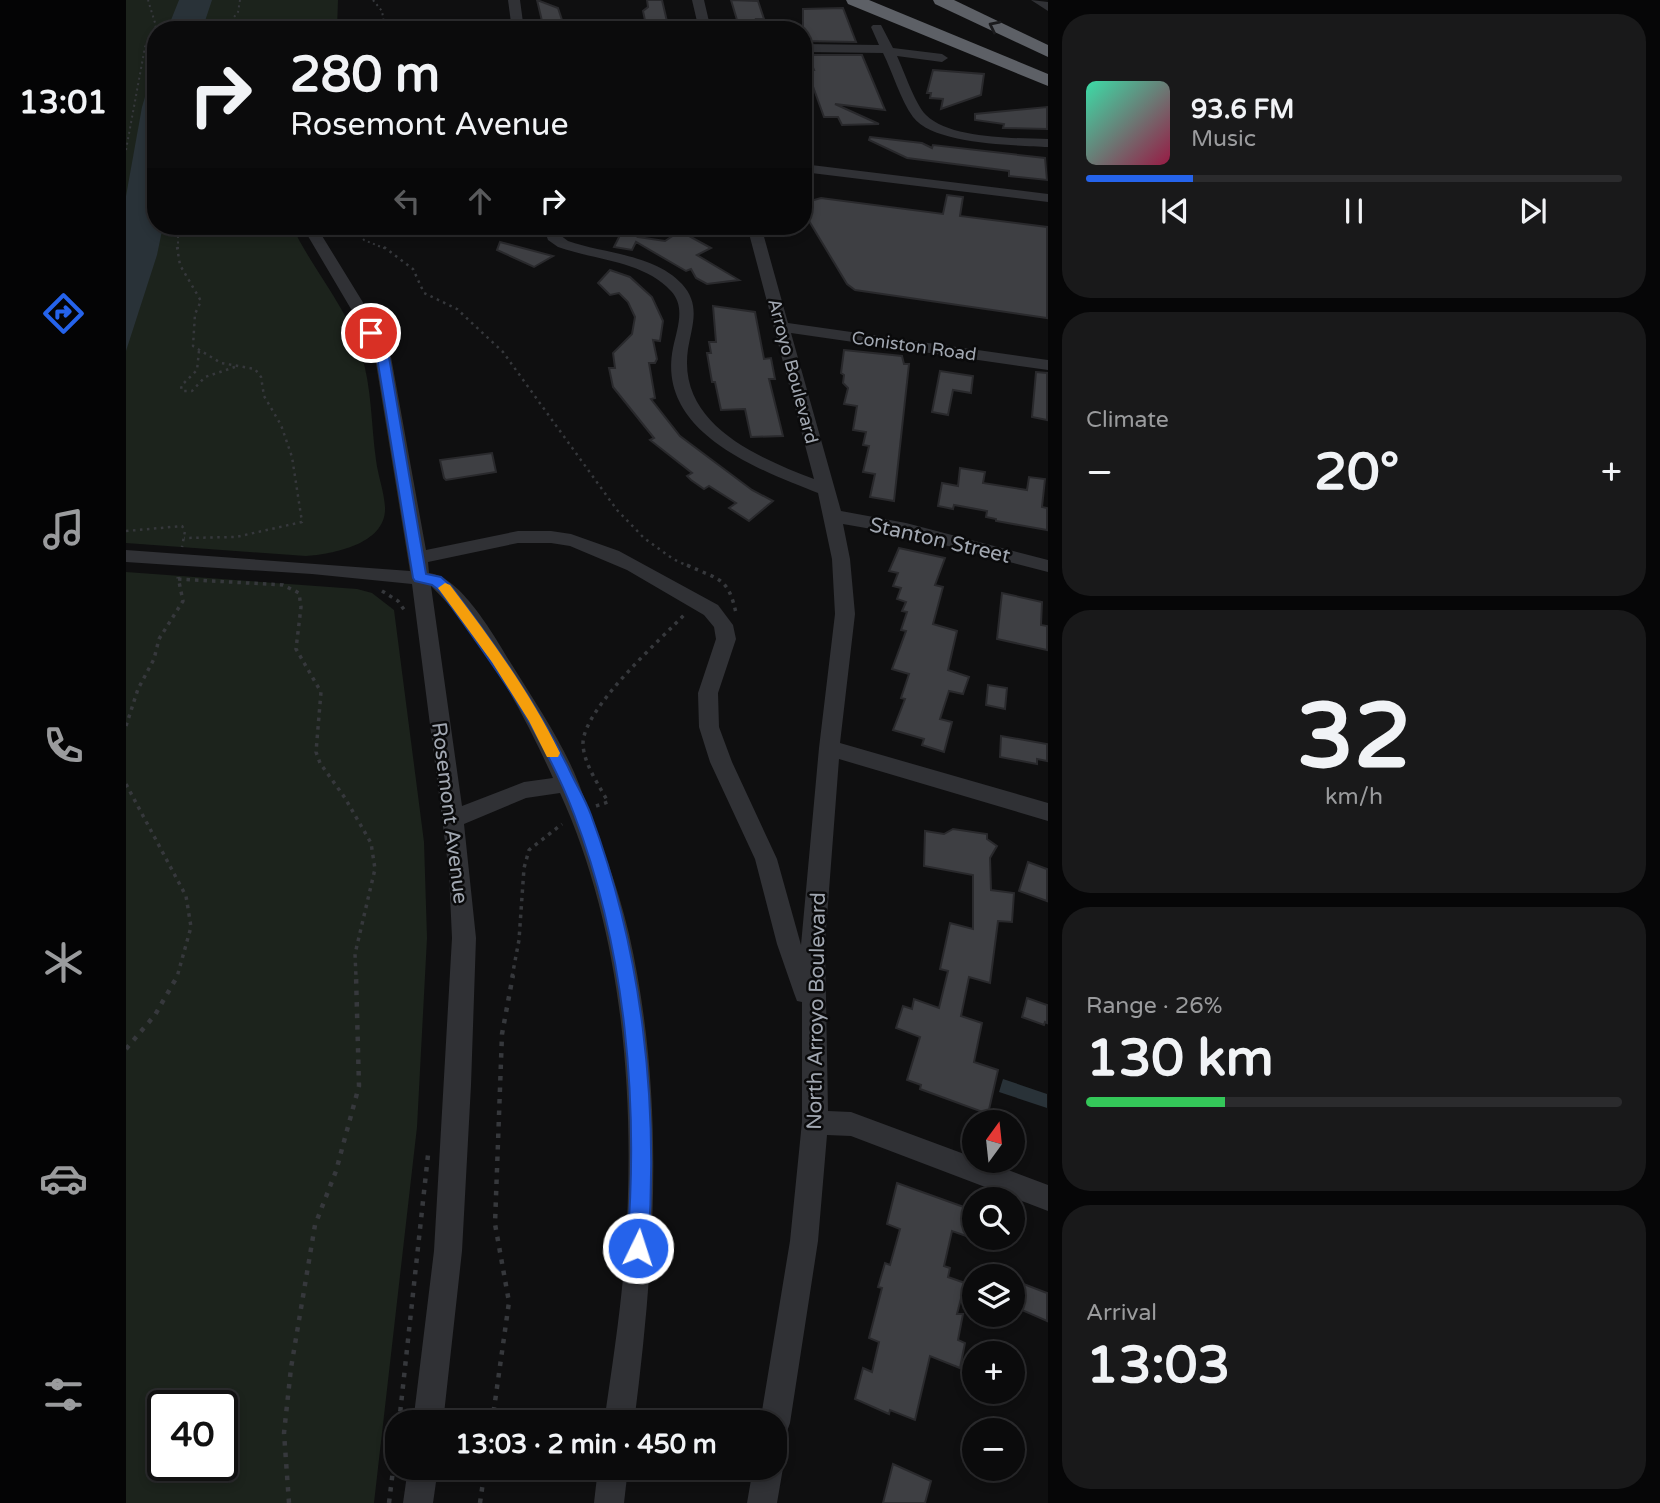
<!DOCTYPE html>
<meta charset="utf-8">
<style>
:root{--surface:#0b0b0c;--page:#19191a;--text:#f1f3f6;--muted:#9a9b9d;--line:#2b2b2d;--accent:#2563eb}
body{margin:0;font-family:"Varela Round",sans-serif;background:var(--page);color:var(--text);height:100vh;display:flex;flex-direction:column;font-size:26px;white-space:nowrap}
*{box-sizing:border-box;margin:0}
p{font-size:23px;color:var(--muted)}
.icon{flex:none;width:38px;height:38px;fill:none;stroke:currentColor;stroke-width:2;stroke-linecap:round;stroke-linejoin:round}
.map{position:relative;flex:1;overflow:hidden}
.side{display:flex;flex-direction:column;gap:14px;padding:14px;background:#060607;width:612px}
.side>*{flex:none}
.hud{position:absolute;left:21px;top:21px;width:665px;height:214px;border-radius:28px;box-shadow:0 4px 10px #0003,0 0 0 2px var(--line);background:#0b0b0c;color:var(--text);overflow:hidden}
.needle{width:46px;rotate:15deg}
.tools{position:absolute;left:836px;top:1110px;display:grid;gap:14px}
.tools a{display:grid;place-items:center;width:63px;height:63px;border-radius:50%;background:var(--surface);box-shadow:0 4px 10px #0003,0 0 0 2px var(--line);font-size:35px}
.speed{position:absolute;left:21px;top:1390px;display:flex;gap:14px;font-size:35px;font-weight:700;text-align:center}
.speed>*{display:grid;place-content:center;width:91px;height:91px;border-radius:50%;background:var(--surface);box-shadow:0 4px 10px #0003,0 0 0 2px var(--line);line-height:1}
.speed .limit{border:4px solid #111;border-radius:10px;background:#fff;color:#111}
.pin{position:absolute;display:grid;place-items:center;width:60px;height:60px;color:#fff;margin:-30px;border:4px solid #fff;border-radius:50%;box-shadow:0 2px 7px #0007}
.me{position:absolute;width:77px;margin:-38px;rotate:4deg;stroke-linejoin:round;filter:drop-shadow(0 0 5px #0008)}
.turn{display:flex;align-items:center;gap:24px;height:147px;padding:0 28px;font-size:32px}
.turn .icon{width:91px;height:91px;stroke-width:2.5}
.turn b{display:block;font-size:49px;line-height:60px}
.lanes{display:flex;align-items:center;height:66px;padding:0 28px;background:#0003;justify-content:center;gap:35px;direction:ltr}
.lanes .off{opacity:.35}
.big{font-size:52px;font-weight:800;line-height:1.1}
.side .card{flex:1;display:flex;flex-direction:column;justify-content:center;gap:10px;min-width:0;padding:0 24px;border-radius:28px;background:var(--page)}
.side .dial{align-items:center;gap:0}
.dial b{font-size:91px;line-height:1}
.song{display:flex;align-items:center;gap:21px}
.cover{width:84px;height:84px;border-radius:10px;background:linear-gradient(135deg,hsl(160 70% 55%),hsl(340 70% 35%))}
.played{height:7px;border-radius:4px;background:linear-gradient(90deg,var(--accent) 20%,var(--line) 20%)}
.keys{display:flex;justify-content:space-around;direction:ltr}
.heat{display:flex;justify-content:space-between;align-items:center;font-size:38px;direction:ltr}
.charge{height:10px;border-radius:5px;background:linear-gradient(90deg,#34c759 26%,var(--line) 0)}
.trip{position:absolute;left:259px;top:1410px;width:402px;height:70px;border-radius:28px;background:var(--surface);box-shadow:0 4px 10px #0003,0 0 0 2px var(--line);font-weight:800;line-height:70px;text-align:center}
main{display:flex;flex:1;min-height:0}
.menu{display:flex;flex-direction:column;width:126px;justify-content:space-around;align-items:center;background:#040405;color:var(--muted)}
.menu .icon{width:49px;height:49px}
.menu .on{color:var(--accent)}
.menu b{font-size:32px;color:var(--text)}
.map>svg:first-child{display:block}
.green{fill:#1c231c;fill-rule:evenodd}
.water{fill:#293238}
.building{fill:#3e3f43;stroke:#29292c;stroke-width:2}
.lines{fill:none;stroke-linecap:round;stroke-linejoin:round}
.path-far3{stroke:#36383c;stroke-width:2;stroke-dasharray:2 3.5;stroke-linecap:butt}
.path-far2{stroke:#36383c;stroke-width:2.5;stroke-dasharray:2.5 4.5;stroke-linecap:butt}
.path-far1{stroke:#36383c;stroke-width:3.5;stroke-dasharray:3.5 5;stroke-linecap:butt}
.path{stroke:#36383c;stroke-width:4.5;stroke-dasharray:4.5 7;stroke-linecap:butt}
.minor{fill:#303135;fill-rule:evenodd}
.highway{fill:#5d6066;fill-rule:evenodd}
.oneway{stroke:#1b1b1d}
.route{fill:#2563eb;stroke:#184099;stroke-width:2}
.slow{fill:#f59e0b}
.labels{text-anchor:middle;stroke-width:5;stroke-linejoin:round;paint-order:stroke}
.far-street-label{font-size:18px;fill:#a1a7b1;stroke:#0a0a0b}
.street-label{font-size:21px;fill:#a1a7b1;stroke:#0a0a0b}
</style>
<main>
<nav class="menu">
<b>13:01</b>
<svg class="icon on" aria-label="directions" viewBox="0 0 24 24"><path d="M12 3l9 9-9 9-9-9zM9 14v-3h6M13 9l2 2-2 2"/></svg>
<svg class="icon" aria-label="music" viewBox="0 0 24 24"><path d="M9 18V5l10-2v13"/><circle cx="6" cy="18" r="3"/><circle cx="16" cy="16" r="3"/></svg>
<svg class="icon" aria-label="phone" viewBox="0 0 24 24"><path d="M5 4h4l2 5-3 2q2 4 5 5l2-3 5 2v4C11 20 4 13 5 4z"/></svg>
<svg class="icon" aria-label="climate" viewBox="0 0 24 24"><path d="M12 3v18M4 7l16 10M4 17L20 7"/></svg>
<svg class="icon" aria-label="car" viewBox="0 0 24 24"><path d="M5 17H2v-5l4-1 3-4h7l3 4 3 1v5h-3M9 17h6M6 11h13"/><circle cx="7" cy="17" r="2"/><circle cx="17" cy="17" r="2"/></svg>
<svg class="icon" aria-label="filters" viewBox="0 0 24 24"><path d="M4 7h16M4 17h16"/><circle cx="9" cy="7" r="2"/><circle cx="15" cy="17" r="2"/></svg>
</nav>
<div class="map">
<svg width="922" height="1503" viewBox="0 0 922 1503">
<rect width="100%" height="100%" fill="#0f0f10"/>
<g class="green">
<path d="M 0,0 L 212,0 L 211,30 L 30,30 L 30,226 L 166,226 C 186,269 221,307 235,353 C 246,388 245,424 250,460 C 252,476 258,491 259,507 C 261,544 207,554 180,556 L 0,543 Z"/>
<path d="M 0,572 L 231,589 L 246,593 L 268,610 L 298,842 L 301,938 L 291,1127 L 248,1503 L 0,1503 ZM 96,1405 L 96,1465 L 37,1465 L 37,1405 Z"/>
</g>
<g class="water">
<polygon points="53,0 86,0 76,30 41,30"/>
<polygon points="30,60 30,226 37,226 31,255 0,351 0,196 16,107"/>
<polygon points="877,1079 921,1094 921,1108 873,1092"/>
</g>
<g class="building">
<polygon points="411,0 432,8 436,20 416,21"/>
<polygon points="521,0 536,0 543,30 521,30 517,11 522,7"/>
<polygon points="605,0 632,1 638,19 630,19 633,30 614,30"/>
<polygon points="717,8 730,42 677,41 677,9"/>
<polygon points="682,55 736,55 759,110 709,104 753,124 716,125 712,117 698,117 681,70 688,70"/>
<polygon points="807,70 858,74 855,95 815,109 817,99 804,98 805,93 801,93"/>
<polygon points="921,107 921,129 877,128 878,124 849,120 849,114"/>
<polygon points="744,137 796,143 806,148 807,145 919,158 921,180 883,176 883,171 781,158 743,140"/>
<polygon points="821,195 837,197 834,216 921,227 921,318 729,290 721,284 677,211 677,203 695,198 817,214"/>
<polygon points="496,231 514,234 512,237 539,241 554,231 585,248 571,255 613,280 581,284 570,278 565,269 560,271 510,242 506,250 488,247"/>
<polygon points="374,242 427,256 408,267 371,250"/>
<polygon points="484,270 504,277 526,297 537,321 534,341 527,340 531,359 529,363 523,363 529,398 525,399 554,436 626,490 647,501 623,521 603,508 610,503 583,486 578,489 565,480 561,476 566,473 524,440 528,438 487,387 483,368 489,368 487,353 506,334 509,317 502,302 493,293 484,295 472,283"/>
<polygon points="587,306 629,312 638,359 645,358 649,379 643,379 657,436 625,437 619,409 595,410 589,382 586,382 581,353 585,353 583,342 590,342"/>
<polygon points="718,350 776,356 778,364 783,364 768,501 744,497 749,474 737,472 743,446 737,445 740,432 727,430 731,406 718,404 722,388 717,383 718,375 715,373"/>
<polygon points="814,371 847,376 845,393 827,390 822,415 806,412"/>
<polygon points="910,372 921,373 921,420 906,417"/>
<polygon points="366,453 370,472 320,480 318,478 314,460"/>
<polygon points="834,468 859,472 857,483 901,490 903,477 919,479 916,507 921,508 921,530 870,521 870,519 860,517 861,511 828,505 827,509 812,506 816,483 832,486"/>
<polygon points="773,548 819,558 809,585 817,587 807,624 831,631 822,670 843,677 837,694 823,691 814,719 826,722 818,752 796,745 798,739 767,730 779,699 775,698 783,674 766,669 780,631 775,630 781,612 776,611 780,602 771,599 775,588 767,586 772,573 763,571"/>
<polygon points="876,593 916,602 915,625 921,626 921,650 871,639"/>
<polygon points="862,685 881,688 879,709 860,705"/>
<polygon points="875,736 921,744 921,761 911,759 911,764 874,757"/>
<polygon points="827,829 861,834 861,839 871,846 864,858 865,890 888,893 886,922 872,921 864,983 843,977 835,1016 856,1023 848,1062 872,1070 862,1114 794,1089 795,1085 781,1080 794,1037 770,1028 777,1006 786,1009 788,999 813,1008 822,971 814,969 824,923 847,929 847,875 798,866 799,831 818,834"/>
<polygon points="902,862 921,869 921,901 893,891"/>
<polygon points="901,998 921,1005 921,1023 919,1022 918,1025 896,1017"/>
<polygon points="771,1183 849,1211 849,1239 826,1231 818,1266 824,1268 822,1277 839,1283 831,1314 837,1314 832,1340 839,1343 834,1368 804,1356 789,1420 764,1410 763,1414 729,1399 737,1368 746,1372 753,1342 743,1338 756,1288 752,1287 759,1263 764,1265 774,1229 761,1224"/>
<polygon points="887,1280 921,1293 921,1321 887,1306"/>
<polygon points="767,1464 805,1481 799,1503 757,1503"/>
</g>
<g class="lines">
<g class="path-far3">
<polyline points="247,0 256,11 259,30"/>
<polyline points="98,30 112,12 114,0"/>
<polyline points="0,150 19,47 30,26 22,0"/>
<polyline points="227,226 238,240 260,249"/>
<polyline points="52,249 52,226"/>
</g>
<g class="path-far2">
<polyline points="51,247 54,265 75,301 69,314 67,346 95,363 129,369 135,377 138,396 155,425 166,457 176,522 110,537 58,538"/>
<polyline points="258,247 287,269 298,293 331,309 377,352 491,510 518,538 547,559 564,567"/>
<polyline points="73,351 71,370 55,386 56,391 66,391 79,377 109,367"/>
<polyline points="0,531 56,526 59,531 56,547"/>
</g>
<g class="path-far1">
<path d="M 561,565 C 592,580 602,576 610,613"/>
<polyline points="52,579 157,585 173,593 175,607 170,649 195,692 190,752 194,763 219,798 245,843 249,869 229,954 230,977"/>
<polyline points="256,591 272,601 279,611"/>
<polyline points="0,726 12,689 28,659 33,639 57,601 52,577"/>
<polyline points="0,784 60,896 65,927 51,977"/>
<path d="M 470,806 L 482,802 C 473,785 457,763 457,743 C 458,708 534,640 559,614"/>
<polyline points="386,977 393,940 398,868 403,850 436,824"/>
</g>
<g class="path">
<polyline points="0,1049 29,1015 52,975"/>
<polyline points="273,1423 302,1155"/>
<polyline points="366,1423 383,1302 369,1224 376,1034 387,975"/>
<polyline points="163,1503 158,1433 165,1368 189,1225 210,1171 233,1086 230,975"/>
<polyline points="263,1503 271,1437"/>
<polyline points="354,1503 359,1468"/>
</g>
<g class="minor">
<polygon points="382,0 394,0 398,30 386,30"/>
<polygon points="566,0 578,0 585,30 573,30"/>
<polygon points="905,0 922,2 922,11"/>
<path d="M 747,25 L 755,25 L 767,48 L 816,54 L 822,58 L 816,62 L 771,56 C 778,71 789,104 800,115 C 824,139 889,138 922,139 L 922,147 C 889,145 808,145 787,117 C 774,99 767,73 757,53 L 677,52 L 677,44 L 753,45 L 745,27 Z"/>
<polygon points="677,164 922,194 922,202 677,172"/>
<path d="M 176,226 L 190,226 L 241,309 L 265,357 L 300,550 L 392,531 L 425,531 L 445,534 L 493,551 L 592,605 L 607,625 L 610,639 L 592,693 L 593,727 L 606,762 L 651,859 L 675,945 L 693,748 L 709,614 L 706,559 L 692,493 C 631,469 530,432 547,348 C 551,329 560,307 545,291 C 518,261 468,260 432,247 L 422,240 L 417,226 L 431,226 L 434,235 L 442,241 C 479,254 528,254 556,284 C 575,305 566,325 562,349 C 551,424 631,457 688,479 L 621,226 L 635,226 L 662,323 L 922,360 L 922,370 L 665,333 L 715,511 L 780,523 L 922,560 L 922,572 L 780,535 L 717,524 L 724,559 L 729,614 L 714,743 L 922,803 L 922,821 L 713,759 L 699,943 L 702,1111 L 725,1112 L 849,1158 L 849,1160 L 856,1160 L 922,1185 L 922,1211 L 725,1136 L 701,1135 L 692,1241 L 664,1423 L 660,1434 L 649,1438 L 649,1423 L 634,1423 L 664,1241 L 676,1122 L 676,1002 L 671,1001 L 668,993 L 651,944 L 629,859 L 584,762 L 573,727 L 572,693 L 590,639 L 588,627 L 578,615 L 501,570 L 444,546 L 425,543 L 392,543 L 302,562 L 303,573 C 335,576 370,639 386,665 C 409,702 437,743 453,784 C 471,833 491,882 503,934 C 540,1098 529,1258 508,1423 L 478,1423 C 486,1367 495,1310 499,1254 C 510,1102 498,934 434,793 L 400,798 L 338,824 L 350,938 L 345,1085 L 336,1251 L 317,1423 L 287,1423 L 308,1251 L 326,938 L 323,873 L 286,584 L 186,574 L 0,562 L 0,550 L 284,571 L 249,357 L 225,309 ZM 305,586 C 356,635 398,714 427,778 L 398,782 L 336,806 Z"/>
<polygon points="649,1456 653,1457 657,1468 651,1503 621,1503 627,1468 649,1468"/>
<polygon points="282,1468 312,1468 307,1503 277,1503"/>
<polygon points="472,1468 502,1468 498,1503 468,1503"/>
</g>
<g class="highway">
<polygon points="720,0 743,0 922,74 922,86 722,4"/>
<polygon points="807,0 828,0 922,45 922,57 809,4"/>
</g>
</g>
<defs><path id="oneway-chevron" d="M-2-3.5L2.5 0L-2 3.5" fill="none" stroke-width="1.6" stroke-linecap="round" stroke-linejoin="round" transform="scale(1.75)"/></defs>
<use class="oneway" href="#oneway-chevron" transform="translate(868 26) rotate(-154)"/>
<path class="route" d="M 241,330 L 249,330 L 263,357 L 300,574 L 315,577 L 324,585 C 368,643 409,701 442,767 C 449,783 459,798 465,815 C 516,952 533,1102 522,1248 L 519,1255 L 512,1259 L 504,1255 L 501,1248 C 513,1104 500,950 448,814 C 417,732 365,661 314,591 L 306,585 L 289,581 L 287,578 L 251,357 L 239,333 Z"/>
<path class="slow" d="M 319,583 L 324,585 C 365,639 404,692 434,753 L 432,757 L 421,757 L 403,721 L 366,662 L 312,588 Z"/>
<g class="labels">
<g class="far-street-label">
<text transform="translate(788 346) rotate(8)" y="6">Coniston Road</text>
<text transform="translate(667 371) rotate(75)" y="6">Arroyo Boulevard</text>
</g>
<g class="street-label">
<text transform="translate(814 540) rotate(13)" y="7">Stanton Street</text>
<text transform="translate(324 813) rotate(83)" y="7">Rosemont Avenue</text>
<text transform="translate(690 1011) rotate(-89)" y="7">North Arroyo Boulevard</text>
</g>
</g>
</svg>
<div class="tools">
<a><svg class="needle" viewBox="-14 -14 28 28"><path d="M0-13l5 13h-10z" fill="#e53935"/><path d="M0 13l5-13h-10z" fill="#9a9b9d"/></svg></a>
<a><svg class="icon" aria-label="search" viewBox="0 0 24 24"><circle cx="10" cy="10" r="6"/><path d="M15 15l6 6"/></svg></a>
<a><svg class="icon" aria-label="layers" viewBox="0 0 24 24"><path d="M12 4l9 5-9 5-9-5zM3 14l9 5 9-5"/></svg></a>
<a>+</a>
<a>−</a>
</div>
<div class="speed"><div class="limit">40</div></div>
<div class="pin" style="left:245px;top:333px;background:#d93025"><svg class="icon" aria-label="arrive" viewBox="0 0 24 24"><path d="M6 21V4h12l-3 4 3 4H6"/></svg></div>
<svg class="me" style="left:512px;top:1248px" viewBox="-20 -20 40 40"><circle r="17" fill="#2563eb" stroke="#fff" stroke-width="3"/><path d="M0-11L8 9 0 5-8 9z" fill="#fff"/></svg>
<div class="trip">13:03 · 2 min · 450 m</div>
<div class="hud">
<div class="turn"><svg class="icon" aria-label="right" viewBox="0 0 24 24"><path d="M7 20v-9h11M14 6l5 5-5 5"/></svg><div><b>280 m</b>Rosemont Avenue</div></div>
<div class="lanes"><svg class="icon off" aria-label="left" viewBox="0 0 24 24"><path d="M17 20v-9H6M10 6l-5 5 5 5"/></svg><svg class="icon off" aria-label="ahead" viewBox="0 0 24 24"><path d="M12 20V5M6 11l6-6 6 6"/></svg><svg class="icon" aria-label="right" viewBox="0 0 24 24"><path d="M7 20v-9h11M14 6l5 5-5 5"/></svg></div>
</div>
</div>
<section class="side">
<div class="card">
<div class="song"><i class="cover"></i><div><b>93.6 FM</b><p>Music</p></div></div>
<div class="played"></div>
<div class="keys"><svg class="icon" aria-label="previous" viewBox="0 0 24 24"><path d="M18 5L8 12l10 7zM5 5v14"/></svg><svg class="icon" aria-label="pause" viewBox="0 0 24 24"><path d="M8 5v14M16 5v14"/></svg><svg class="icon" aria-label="next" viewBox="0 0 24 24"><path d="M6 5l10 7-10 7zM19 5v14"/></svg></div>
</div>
<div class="card"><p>Climate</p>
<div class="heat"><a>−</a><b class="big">20°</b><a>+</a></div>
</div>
<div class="card dial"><b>32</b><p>km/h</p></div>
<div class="card"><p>Range · 26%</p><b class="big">130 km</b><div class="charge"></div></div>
<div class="card"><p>Arrival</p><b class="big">13:03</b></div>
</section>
</main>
